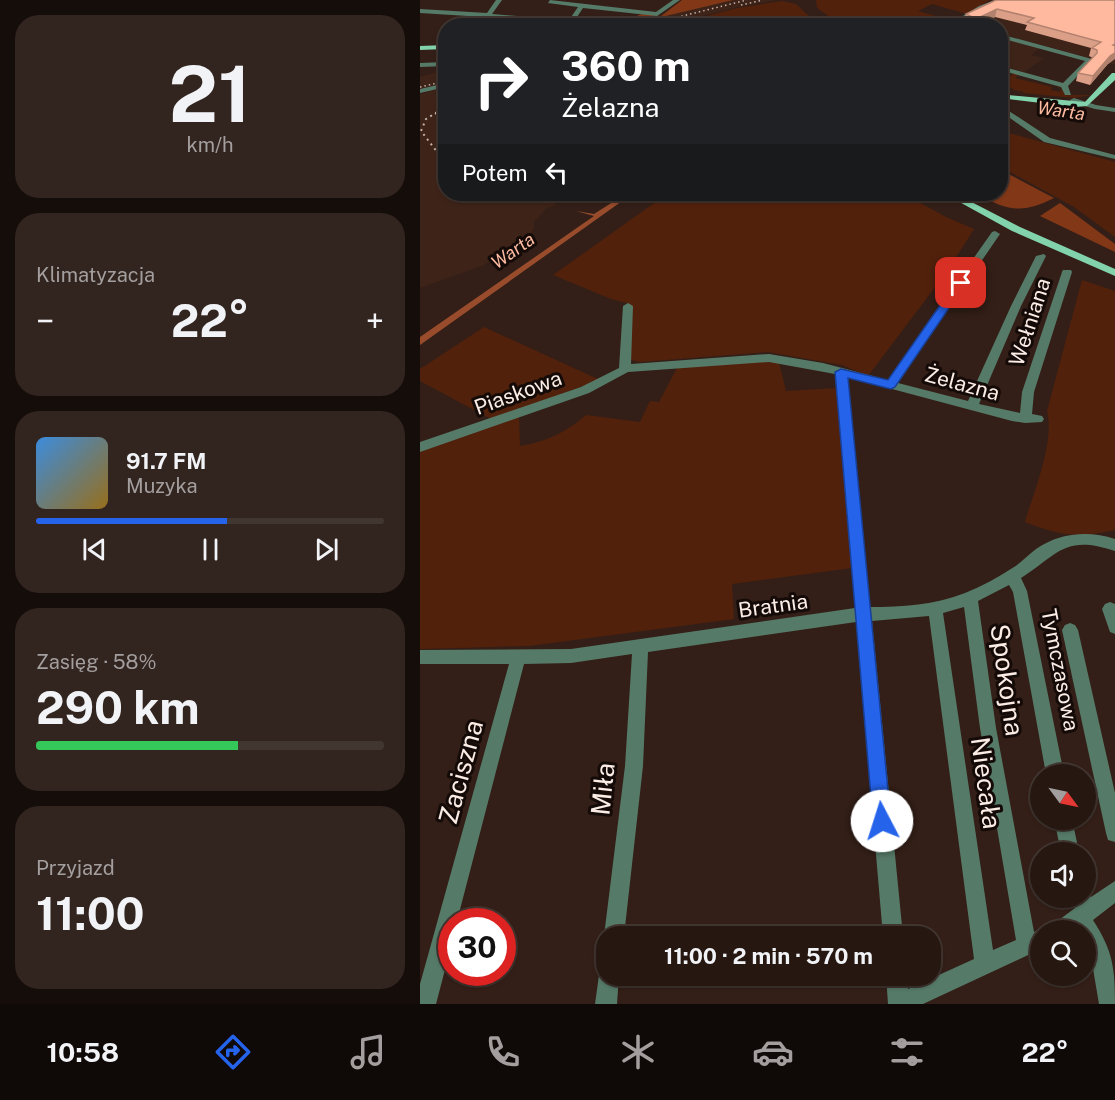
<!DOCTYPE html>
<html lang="pl">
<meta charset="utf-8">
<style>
:root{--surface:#261711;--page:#32241f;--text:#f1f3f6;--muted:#a49f9f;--line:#423631;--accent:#2563eb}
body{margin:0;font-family:"Public Sans",sans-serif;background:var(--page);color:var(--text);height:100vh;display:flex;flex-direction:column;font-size:22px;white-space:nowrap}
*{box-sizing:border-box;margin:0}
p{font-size:20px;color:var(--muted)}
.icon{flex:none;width:33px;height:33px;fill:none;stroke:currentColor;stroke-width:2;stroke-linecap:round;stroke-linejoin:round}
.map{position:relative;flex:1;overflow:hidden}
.panel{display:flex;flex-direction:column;gap:15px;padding:15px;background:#150d09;width:420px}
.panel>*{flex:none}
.banner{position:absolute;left:18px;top:18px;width:570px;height:183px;border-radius:24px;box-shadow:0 2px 4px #0004,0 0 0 2px var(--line);background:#202124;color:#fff;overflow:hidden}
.needle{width:39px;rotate:123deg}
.tools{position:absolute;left:610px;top:764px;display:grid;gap:12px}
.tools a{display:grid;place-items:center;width:66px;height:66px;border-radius:50%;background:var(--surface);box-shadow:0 2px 4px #0004,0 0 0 2px var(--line);font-size:30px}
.speed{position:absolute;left:18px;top:908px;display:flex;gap:12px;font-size:30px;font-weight:700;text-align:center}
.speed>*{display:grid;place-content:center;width:78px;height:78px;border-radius:50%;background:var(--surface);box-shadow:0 2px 4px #0004,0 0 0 2px var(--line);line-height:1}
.speed .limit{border:9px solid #d22;background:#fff;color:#111}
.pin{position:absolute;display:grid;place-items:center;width:51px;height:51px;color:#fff;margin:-26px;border-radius:12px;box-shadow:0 3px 9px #0006}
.me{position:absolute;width:66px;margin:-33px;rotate:355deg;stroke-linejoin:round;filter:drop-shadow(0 0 4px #0008)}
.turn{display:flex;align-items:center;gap:21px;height:126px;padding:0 24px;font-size:27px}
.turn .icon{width:78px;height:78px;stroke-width:2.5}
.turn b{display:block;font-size:42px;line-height:51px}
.then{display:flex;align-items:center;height:57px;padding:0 24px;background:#0003;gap:12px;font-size:22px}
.big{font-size:45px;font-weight:700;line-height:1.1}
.panel .card{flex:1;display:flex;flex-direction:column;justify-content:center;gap:9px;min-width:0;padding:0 21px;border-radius:24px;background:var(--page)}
.panel .dial{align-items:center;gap:0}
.dial b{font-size:78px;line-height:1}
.song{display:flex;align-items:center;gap:18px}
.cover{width:72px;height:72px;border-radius:9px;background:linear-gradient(135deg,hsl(210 70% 55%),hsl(40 70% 35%))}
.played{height:6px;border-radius:3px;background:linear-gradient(90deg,var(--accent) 55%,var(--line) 55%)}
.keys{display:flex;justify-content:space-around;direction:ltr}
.heat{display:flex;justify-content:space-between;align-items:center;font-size:33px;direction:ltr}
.charge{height:9px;border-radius:4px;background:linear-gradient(90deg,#34c759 58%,var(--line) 0)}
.trip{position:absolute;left:176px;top:926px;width:345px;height:60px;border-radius:24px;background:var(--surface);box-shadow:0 2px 4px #0004,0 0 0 2px var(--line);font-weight:700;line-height:60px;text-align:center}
.tab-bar{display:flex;height:96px;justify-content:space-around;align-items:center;background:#0f0907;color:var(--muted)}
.tab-bar .icon{width:42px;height:42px}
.tab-bar .active{color:var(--accent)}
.tab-bar b{font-size:27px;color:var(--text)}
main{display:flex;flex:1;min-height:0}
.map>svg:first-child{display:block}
.built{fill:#3e2318}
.green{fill:#52210c}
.forest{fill:#823817}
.water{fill:#994c2c}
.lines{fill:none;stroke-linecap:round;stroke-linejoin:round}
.minor{fill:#567a68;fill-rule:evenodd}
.major{fill:#82d2ac;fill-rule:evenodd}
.rail-far1{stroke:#c3b3ac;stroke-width:1.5;stroke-dasharray:1.5 3;stroke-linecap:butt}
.rail{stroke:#c3b3ac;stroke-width:2;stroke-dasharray:2 4;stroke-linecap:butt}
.wall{fill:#db9f88}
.shaded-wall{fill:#b2826f}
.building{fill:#ffb99e;stroke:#b2826f;stroke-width:1.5}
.route{fill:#2563eb;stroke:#184099;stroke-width:1.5}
.labels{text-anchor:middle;stroke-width:6;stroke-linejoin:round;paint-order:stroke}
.far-water-label{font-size:18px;font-style:italic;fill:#febba1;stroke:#140b08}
.street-label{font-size:21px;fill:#fbece6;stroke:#140b08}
.near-street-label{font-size:26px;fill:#fbece6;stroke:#140b08}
</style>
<main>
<section class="panel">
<div class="card dial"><b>21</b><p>km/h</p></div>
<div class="card"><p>Klimatyzacja</p>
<div class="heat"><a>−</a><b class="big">22°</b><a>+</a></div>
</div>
<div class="card">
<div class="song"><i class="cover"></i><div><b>91.7 FM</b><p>Muzyka</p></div></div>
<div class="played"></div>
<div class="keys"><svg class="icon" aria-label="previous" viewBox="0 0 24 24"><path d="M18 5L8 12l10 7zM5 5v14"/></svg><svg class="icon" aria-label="pause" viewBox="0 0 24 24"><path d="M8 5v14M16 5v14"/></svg><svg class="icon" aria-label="next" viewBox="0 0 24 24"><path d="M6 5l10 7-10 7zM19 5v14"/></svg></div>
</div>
<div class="card"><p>Zasięg · 58%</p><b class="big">290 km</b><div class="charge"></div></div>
<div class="card"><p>Przyjazd</p><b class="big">11:00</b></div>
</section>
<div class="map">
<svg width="695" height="1004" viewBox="0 0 695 1004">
<rect width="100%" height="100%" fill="#331f17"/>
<g class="built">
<polygon points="308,0 357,0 318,7 248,25 205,26"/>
<polygon points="604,0 695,0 695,65 581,34 580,26 547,25 539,23 552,16"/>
<polygon points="580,37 620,48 611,55 624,58 604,72 581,65"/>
<polygon points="25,70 25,83 0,89 0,77"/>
<polygon points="25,87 26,194 144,194 134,206 127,208 114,222 114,229 108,238 92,249 81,252 64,265 0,288 0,94"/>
</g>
<g class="green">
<polygon points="396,0 570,0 547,14 512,4 498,11 534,21 531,23 537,26 421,25 397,8"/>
<polygon points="362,1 376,4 395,22 393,25 253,25 317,8"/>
<polygon points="593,74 599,74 595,78 632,87 631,90 640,92 641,88 637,87 639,86 646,95 672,95 654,98 602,93 604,92 594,90 586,84 586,80"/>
<polygon points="581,131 695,162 695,237 654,207 581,167"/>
<polygon points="247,194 484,194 526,217 554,229 528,270 448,376 422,365 348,352 220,362 211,360 209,357 210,304 191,299 133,275"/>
<path d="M 662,280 L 695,291 L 695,530 C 658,538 640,536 605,522 C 614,491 635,442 627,411 Z"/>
<polygon points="64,327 180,380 71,419 0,381 0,369"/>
<path d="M 332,360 L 359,363 L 366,391 L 420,388 L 432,568 L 312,584 L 314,619 L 109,646 L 0,649 L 0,449 L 99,417 L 100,446 C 125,442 147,432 166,415 L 220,422 L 230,401 L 239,402 L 257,368 Z"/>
</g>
<g class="forest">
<polygon points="262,0 313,0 208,25 189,26 222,14 241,16"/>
<path d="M 581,170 L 634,198 C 602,214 588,211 557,194 L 580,194 Z"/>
<polygon points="640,203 695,244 695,252 620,216"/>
</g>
<polygon class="water" points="175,194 198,198 205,194 212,194 0,345 0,337 174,216 156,211 174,214 196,200"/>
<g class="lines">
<g class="minor">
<polygon points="76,0 82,0 72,14 122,18 119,20 70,18 65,22 62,20 64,17 0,13 0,9 67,13"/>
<polygon points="130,0 236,12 253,0 260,0 237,16 163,8 151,26 145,26 158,7 128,3"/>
<polygon points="575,0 584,0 563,8 540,22 546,26 538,26 533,22 559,6"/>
<polygon points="580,34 672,59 673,60 648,86 651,95 645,95 641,87 580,70 580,66 643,83 665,61 580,38"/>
<polygon points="26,62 26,66 0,67 0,63"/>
<polygon points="580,76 585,78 580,82"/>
<polygon points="26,83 26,87 0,93 0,89"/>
<polygon points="654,98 676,105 695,108 695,112 675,109 651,102 650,100"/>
<polygon points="580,105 630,138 695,155 695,159 624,142 580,111"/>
<path d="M 575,231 L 580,234 L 478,383 L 548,401 L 591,306 L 616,256 L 624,254 L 626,256 L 601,306 L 559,404 L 600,413 L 602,392 L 642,272 L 643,270 L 651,270 L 652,272 L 614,392 L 612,414 L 622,416 L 624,419 L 622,422 L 605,423 L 592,421 L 427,377 L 450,607 C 482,607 515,605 545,593 C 562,586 579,577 594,567 C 602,562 608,555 616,549 C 639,533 668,530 695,539 L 695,551 C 645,534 638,554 601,578 L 607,591 L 644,774 L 626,774 L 593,592 L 589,585 L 558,601 L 576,728 L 614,932 L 621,929 L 624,930 L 621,930 L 621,949 L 503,1004 L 468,1004 L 466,975 L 486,975 L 488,989 L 554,959 L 509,616 L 452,621 L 483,936 L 463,936 L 436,622 L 228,652 L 223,766 L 204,936 L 186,936 L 186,941 L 184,936 L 205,766 L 212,654 L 151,663 L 104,664 L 37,921 L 32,921 L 32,943 L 16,1004 L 0,1004 L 0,984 L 89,664 L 0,664 L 0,650 L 151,649 L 435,608 L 415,374 L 349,362 L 208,372 L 169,393 L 0,452 L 0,442 L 161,387 L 199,368 L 203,306 L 208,303 L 213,306 L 211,364 L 349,354 L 403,363 L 468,380 L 572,232 ZM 544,607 L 560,728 L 596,940 L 573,950 L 523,613 Z"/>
<polygon points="690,602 695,604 695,634 690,632 682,609 685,604"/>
<polygon points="650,623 655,625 658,630 695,793 695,842 688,840 686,833 642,630 645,625"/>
<polygon points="634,819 652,819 659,852 641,852"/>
<path d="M 695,881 L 695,903 L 673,920 C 693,951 695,968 695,1004 L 679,1004 L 670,951 L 666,946 L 666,930 L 632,930 L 635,923 L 655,908 L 650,897 L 666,897 L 666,890 L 671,897 Z"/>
<polygon points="186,966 186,975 199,975 197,1004 175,1004 179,975 182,968"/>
</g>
<g class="major">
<polygon points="26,45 26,49 0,50 0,46"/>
<polygon points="692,73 695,73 695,80 667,106 654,107 588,99 584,97 588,95 665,102"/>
<polygon points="525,194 536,194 600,227 695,269 695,276 592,231"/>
</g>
<g class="rail-far1">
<polyline points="321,5 343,0"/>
<polyline points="222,26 327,0"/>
<polyline points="0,87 26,81"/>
<polyline points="15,114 26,107"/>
</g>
<polyline class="rail" points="17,112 6,119 1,131 24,161"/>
</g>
<polygon class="wall" points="576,0 695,0 687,65 670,85 656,81 658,73 673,58 669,56 671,48 605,30 607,25 575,17 558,26 551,26 544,22 546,14"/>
<g class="shaded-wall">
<polygon points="577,9 575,17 558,26 555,26 556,19"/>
<polygon points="695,53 695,59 687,65 670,85 673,76 690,56"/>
</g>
<polygon class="building" points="576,0 695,0 695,44 693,45 695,46 695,53 690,56 673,76 658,73 677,53 677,50 672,48 681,42 607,22 614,18 577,9 556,19 546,14"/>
<polygon class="route" points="541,280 546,283 475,387 471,389 428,378 471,821 469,827 462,830 455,827 453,821 415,372 421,369 468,380 537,281"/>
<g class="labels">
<g class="far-water-label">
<text transform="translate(641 111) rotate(8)" y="6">Warta</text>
<text transform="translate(93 251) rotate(-35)" y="6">Warta</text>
</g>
<g class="street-label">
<text transform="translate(610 322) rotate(-72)" y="7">Wełniana</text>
<text transform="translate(542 384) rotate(15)" y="7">Żelazna</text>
<text transform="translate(98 393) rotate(-20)" y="7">Piaskowa</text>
<text transform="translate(353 606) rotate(-8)" y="7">Bratnia</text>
<text transform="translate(640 670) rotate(79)" y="7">Tymczasowa</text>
</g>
<g class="near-street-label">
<text transform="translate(587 680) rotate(82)" y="9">Spokojna</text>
<text transform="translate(41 772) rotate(-75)" y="9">Zaciszna</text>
<text transform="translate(566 783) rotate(82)" y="9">Niecała</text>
<text transform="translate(183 789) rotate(-84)" y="9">Miła</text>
</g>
</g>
</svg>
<div class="tools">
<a><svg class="needle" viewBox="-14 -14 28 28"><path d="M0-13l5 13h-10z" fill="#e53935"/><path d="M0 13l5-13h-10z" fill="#a49f9f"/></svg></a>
<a><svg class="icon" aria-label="sound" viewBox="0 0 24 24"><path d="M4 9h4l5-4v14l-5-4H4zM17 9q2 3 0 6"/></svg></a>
<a><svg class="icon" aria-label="search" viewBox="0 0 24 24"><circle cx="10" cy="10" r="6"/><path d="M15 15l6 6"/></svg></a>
</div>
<div class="speed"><div class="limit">30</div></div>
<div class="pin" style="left:541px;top:283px;background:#d93025"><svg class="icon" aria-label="arrive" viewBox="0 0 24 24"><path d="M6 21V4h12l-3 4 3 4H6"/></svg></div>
<svg class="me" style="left:462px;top:821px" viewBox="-20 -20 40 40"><circle r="19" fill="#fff"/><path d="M0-13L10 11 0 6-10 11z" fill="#2563eb"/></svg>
<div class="trip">11:00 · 2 min · 570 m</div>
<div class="banner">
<div class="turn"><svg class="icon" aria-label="right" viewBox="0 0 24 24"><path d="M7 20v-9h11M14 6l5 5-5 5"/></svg><div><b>360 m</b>Żelazna</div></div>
<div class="then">Potem<svg class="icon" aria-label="left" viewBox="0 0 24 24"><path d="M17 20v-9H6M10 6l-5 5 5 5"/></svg></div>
</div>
</div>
</main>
<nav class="tab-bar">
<b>10:58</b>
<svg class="icon active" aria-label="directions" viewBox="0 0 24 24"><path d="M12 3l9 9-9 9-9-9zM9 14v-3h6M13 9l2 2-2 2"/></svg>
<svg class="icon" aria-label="music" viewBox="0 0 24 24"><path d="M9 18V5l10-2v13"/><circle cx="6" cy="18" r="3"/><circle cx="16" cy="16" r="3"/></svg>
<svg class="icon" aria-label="phone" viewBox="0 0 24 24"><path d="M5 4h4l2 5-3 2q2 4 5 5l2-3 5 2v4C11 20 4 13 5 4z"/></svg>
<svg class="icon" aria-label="climate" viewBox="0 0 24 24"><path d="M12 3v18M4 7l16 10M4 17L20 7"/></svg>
<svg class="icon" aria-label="car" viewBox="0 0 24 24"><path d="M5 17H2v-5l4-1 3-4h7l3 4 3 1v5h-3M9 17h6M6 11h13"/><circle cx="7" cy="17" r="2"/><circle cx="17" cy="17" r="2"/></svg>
<svg class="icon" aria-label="filters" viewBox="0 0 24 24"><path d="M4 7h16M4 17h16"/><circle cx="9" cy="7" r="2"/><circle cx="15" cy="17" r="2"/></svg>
<b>22°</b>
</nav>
